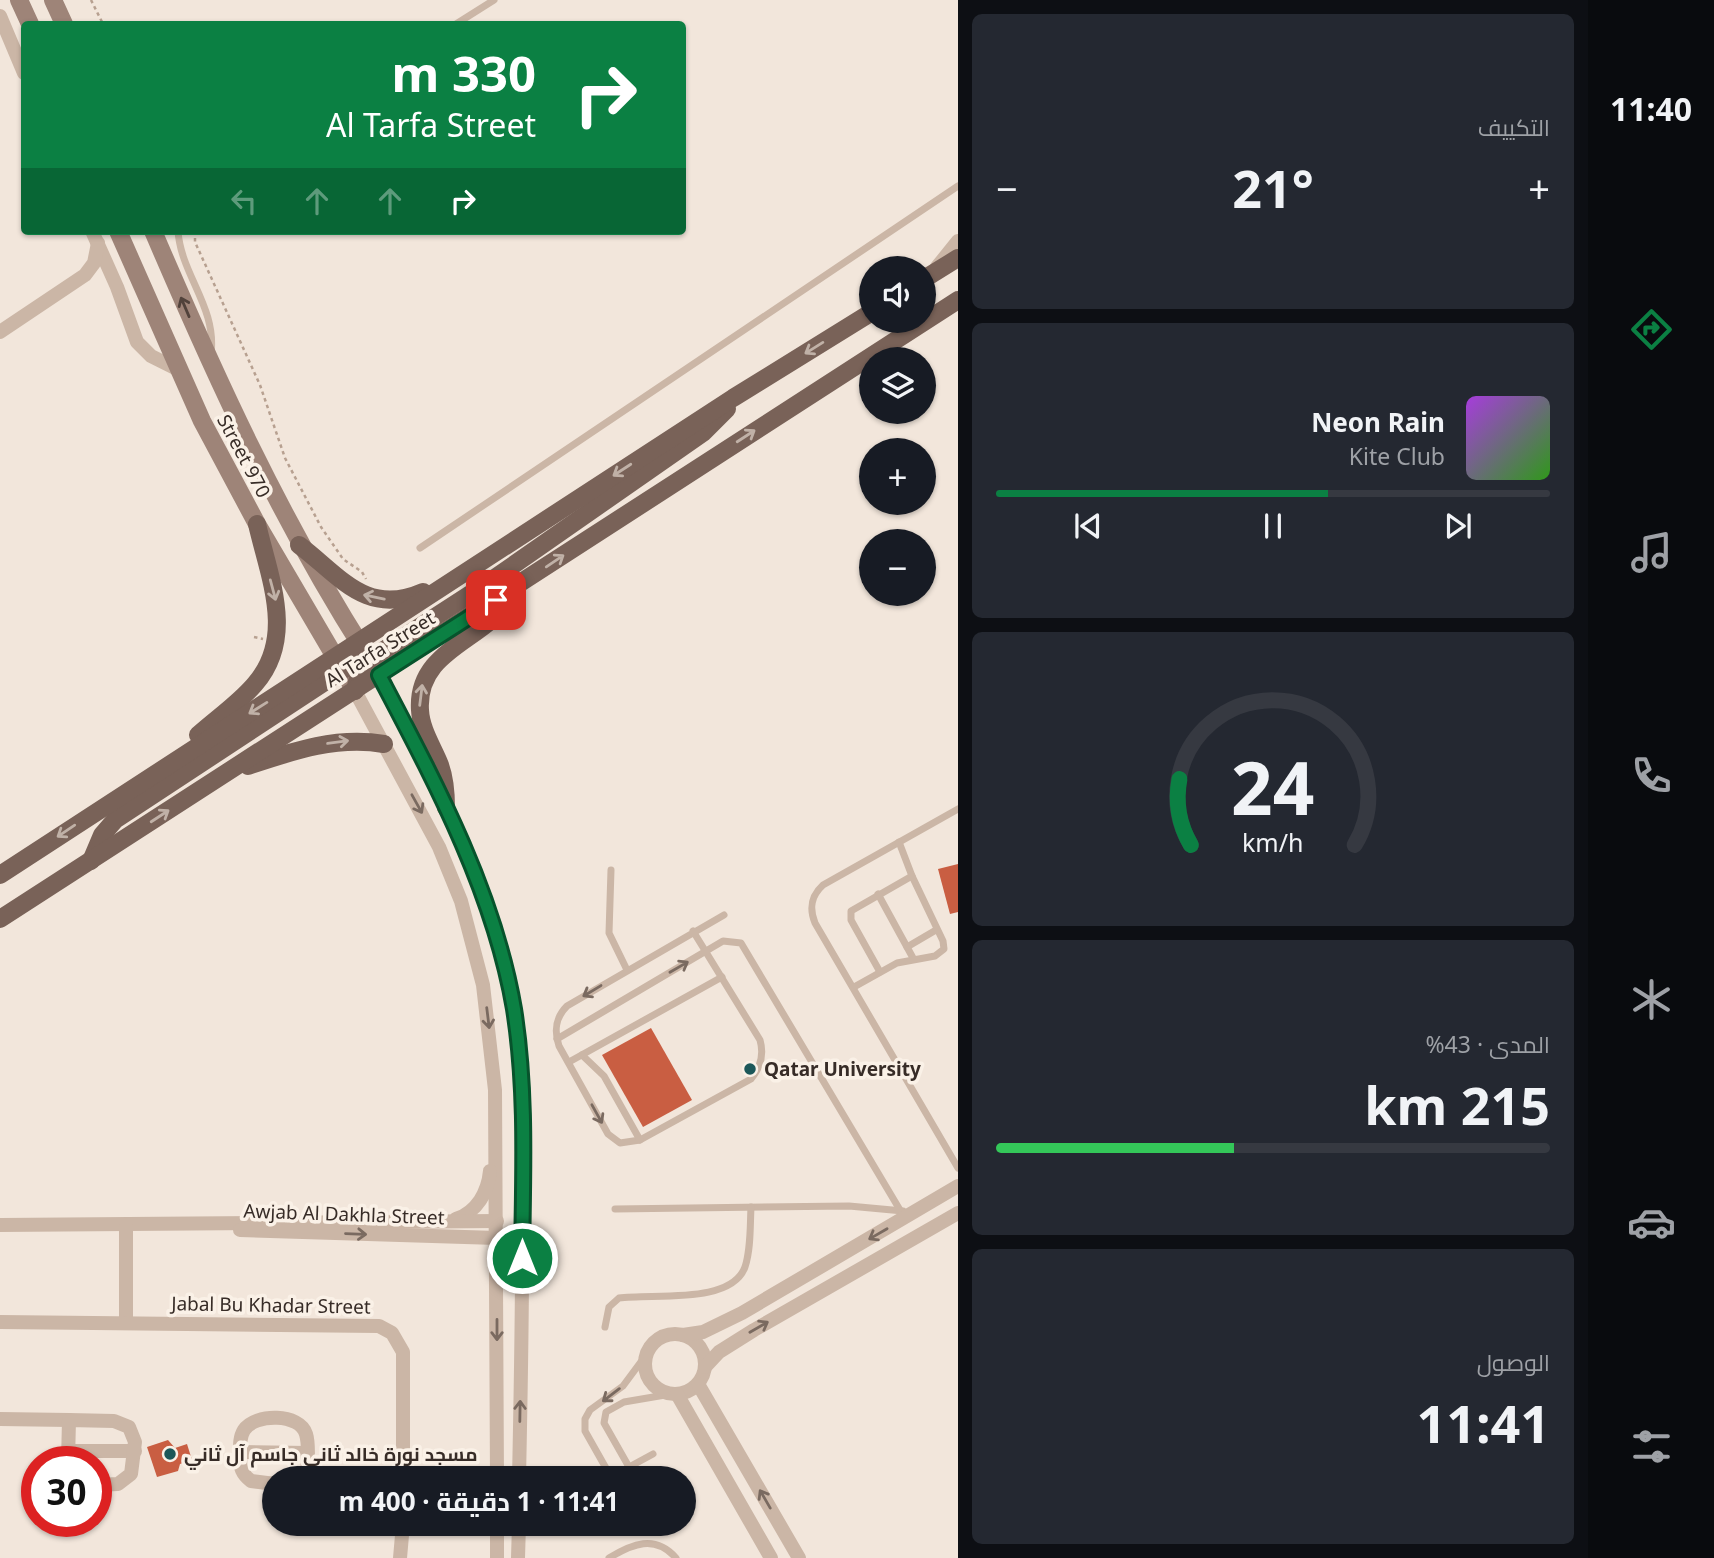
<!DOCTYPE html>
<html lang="ar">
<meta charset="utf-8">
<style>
:root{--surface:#171b24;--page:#242831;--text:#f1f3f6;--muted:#9ea1a6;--line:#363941;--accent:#0b8043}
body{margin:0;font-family:"Noto Sans",Cairo,sans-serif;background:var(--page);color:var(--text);direction:rtl;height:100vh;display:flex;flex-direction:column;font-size:26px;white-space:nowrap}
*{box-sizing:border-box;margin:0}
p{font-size:23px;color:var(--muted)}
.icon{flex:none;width:38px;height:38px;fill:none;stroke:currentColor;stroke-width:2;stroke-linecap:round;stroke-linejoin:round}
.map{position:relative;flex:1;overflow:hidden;direction:ltr}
.drawer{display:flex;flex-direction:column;gap:14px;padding:14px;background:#0d0f14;width:630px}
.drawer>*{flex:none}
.hud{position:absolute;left:21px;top:21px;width:665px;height:214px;border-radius:7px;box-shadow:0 2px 5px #0004;direction:rtl;background:#0b8043;color:#fff;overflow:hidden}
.buttons{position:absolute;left:859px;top:256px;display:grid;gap:14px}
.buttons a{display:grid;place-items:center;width:77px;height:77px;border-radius:50%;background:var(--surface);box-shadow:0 2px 5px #0004;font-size:35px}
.speed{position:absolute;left:21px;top:1446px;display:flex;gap:14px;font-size:35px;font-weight:700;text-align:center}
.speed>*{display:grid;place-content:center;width:91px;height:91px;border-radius:50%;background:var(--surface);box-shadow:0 2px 5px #0004;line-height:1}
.speed .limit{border:10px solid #d22;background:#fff;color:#111}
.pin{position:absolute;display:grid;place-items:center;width:60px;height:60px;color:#fff;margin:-30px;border-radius:14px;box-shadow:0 4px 10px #0006}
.me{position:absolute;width:77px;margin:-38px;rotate:0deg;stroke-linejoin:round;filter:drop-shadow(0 0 5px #0008)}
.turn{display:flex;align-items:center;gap:24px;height:147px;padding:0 35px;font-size:32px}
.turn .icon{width:91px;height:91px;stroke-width:2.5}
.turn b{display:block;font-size:49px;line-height:60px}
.lanes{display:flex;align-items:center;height:66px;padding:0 35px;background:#0003;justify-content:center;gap:35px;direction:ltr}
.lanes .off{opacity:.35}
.big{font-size:52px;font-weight:700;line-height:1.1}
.drawer .card{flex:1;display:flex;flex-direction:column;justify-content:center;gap:10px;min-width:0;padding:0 24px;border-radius:10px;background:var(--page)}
.drawer .dial{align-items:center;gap:0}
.dial svg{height:182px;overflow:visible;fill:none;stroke:var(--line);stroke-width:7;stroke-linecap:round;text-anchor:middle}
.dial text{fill:var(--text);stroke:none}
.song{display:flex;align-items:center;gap:21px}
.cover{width:84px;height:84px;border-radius:10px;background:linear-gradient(135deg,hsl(280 70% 55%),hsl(110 70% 35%))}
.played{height:7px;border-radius:4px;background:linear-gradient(90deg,var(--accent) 60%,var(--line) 60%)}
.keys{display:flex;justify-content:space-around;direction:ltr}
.heat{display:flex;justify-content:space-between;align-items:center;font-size:38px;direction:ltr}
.charge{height:10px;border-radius:5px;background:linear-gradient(90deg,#34c759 43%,var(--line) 0)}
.trip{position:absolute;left:262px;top:1466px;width:434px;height:70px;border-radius:35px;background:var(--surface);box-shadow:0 2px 5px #0004;font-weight:700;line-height:70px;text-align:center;direction:rtl}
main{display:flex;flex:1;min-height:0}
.tab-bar{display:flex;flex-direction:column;width:126px;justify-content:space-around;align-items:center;background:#090b0e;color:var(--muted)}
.tab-bar .icon{width:49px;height:49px}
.tab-bar .active{color:var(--accent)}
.tab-bar b{font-size:32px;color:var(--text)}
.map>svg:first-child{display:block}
.building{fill:#c95e42}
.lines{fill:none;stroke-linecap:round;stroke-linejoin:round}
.path{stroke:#b7a090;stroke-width:2.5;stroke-dasharray:3.5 3.5;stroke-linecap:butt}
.lane{stroke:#cbb6a6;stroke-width:7}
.street{stroke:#cbb6a6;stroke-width:14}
.secondary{stroke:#9e8478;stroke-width:18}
.primary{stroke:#796258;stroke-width:18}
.oneway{stroke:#51423b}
.oneway2{stroke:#c0b1a7}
.oneway3{stroke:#7a6a60}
.route-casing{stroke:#07532c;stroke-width:18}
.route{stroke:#0b8043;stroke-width:12}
.poi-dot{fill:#1c5759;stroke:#faf1e7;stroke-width:2.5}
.labels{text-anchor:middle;stroke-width:7;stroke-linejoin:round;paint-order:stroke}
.street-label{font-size:19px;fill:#372c27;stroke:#faf1e7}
.poi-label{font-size:19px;font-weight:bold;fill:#372c27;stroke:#faf1e7;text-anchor:start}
</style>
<main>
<nav class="tab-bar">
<b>11:40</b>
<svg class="icon active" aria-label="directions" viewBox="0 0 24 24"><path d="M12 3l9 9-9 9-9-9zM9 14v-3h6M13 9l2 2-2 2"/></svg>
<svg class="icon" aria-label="music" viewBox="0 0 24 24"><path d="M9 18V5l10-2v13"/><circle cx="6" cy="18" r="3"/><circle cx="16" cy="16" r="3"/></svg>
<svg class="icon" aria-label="phone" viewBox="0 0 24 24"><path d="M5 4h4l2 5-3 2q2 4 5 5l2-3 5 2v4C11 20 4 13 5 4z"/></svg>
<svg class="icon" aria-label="climate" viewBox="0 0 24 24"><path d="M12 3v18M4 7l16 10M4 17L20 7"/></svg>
<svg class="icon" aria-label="car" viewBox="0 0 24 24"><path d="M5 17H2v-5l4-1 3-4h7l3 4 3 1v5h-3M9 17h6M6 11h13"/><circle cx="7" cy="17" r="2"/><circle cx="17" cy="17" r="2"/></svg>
<svg class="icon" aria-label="filters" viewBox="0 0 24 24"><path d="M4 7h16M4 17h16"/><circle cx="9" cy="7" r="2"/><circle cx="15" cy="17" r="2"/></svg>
</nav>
<section class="drawer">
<div class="card"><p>التكييف</p>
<div class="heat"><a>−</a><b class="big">21°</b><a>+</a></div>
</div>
<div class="card">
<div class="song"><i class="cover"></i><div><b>Neon Rain</b><p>Kite Club</p></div></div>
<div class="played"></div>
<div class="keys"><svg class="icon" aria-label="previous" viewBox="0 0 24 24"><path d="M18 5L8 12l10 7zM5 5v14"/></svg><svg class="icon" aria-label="pause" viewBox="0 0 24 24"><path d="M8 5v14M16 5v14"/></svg><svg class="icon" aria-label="next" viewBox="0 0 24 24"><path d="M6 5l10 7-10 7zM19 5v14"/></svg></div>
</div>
<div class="card dial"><svg viewBox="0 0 100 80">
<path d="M14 69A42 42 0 1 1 86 69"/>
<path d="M14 69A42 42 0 0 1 9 40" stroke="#0b8043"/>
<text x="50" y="56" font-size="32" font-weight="700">24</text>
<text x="50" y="72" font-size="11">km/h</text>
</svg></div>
<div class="card"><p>المدى · 43%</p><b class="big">215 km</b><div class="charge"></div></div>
<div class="card"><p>الوصول</p><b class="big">11:41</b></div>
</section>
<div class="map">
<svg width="958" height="1558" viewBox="0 0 958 1558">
<rect width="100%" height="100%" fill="#f2e6db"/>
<g class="building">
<polygon points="958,864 958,912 950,914 938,869"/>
<polygon points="651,1028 692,1100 643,1127 602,1055"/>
<polygon points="168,1440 175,1448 187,1444 192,1460 180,1464 178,1471 157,1477 147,1447"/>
</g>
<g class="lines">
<g class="path">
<polyline points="91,0 103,24"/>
<polyline points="195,231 195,242 260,385 285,458 321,527 343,559 362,572 366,579"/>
<polyline points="254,637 263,639"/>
</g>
<g class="lane">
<polyline points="456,24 494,0"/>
<path d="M 178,231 C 181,275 217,307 211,354"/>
<polyline points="420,548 958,186"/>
<path d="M 958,809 L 823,885 C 811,896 809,908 815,923 L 958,1168"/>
<polyline points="611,870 609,933 627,970"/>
<polyline points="878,894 913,958"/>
<path d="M 693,931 L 760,1040 C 764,1054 761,1067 751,1079 L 640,1140 L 620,1143 L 608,1134 L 559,1046 C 554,1031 555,1018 567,1006 L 724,915"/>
<polyline points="907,947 936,930"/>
<polyline points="880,972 851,920 851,911 912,876"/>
<polyline points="854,987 897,963 935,956 944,949 943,941 912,876 899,842"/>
<polyline points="557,1039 723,941 741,943 900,1210"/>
<polyline points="582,1055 604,1076 640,1140"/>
<polyline points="569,1062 722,977"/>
<polyline points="615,1209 849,1206 903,1211"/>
<path d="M 605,1327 L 609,1307 L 619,1298 C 653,1293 731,1305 745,1267 C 751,1249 750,1226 751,1207"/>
<polyline points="629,1467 604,1423 606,1412 624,1402 671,1394"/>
<polyline points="611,1477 585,1431 585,1419 590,1410 623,1386 646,1355"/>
<polyline points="607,1479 653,1454"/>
<path d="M 609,1558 C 632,1544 655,1534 676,1558"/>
</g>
<g class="street">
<polyline points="0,16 24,73"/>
<polyline points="92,231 117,287 137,342 151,356 177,369"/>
<polyline points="937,267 958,241"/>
<polyline points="0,332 85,275 94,263 98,243"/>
<path d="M 379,675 C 432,775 488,880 510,992 C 524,1057 522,1122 522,1187 C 523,1284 521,1382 519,1479"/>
<polyline points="355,691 439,847 461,901 483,985 495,1090 497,1479"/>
<path d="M 456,1219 C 477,1212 488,1192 490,1171"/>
<polyline points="0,1225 497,1221"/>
<polyline points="126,1225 126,1323"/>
<polyline points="240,1230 497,1238"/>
<polyline points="0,1322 379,1326 392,1333 403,1352 403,1479"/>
<circle cx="675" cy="1364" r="30"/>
<polyline points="683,1335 703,1332 742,1313 958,1186"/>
<polyline points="705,1367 719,1352 754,1330 958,1213"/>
<polyline points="698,1384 799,1558"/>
<polyline points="677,1394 771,1558"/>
<polyline points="0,1419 69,1420"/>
<polyline points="68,1451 135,1451"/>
<polyline points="240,1452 307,1453"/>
<polyline points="68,1461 69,1420 114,1421 129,1427 135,1442 131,1474 118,1484 96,1485"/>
<path d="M 275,1484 L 251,1481 C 242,1474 240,1468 240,1457 C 240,1448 239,1438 244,1430 C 255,1413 300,1413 306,1434 C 310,1447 307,1465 307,1479"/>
<polyline points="497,1524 497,1558"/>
<polyline points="400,1558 403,1524"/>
<polyline points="518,1558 519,1524"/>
</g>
<g class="secondary">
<polyline points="19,0 30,24"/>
<polyline points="53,0 64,24"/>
<polyline points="118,231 202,421 257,524 355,691"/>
<path d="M 153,231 C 216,378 279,517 365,652"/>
</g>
<g class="primary">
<polyline points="924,279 958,258"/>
<path d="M 299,545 C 340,576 366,617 423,592"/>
<polyline points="355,691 359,673 370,659 492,580 704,432 727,409"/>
<path d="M 198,735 C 217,718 239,703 255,684 C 296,637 269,577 257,524"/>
<path d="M 248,766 C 293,751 336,736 384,744"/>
<path d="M 446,808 C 446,793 445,779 440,765 C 433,747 421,730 420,710 C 416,647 489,641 513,594"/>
<polyline points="91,861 102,835 115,820 343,670 355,656 359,642"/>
<polyline points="0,875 733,398 872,312"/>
<polyline points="0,919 958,300"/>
</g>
</g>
<defs><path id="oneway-shaft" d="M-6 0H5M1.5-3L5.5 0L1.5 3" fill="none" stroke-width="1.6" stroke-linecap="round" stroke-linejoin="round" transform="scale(1.75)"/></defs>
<use class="oneway" href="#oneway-shaft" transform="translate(185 307) rotate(-113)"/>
<g class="oneway2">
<use href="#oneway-shaft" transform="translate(814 348) rotate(148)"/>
<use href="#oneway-shaft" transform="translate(746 436) rotate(-33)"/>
<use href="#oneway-shaft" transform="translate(622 470) rotate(147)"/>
<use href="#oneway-shaft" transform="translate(555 561) rotate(-34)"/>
<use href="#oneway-shaft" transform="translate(273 590) rotate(75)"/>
<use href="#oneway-shaft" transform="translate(374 597) rotate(-168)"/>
<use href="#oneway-shaft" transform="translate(421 695) rotate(-83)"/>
<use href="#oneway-shaft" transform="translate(258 708) rotate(148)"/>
<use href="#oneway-shaft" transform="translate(338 742) rotate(-8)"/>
<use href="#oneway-shaft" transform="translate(160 816) rotate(-33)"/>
<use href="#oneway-shaft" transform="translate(66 831) rotate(146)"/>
</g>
<g class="oneway3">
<use href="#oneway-shaft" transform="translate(417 804) rotate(61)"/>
<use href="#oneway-shaft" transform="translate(679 967) rotate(-30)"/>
<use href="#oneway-shaft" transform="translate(592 991) rotate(149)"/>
<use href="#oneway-shaft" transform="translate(488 1018) rotate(83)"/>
<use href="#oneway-shaft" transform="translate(597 1114) rotate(61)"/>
<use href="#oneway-shaft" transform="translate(356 1234) rotate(2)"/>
<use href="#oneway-shaft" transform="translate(878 1234) rotate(150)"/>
<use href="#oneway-shaft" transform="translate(759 1327) rotate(-30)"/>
<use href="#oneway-shaft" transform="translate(497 1330) rotate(90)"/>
<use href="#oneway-shaft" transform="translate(611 1395) rotate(143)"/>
<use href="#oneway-shaft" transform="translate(520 1411) rotate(-89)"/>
<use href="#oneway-shaft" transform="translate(765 1499) rotate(-120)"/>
</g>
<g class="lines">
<defs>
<path id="route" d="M 496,600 L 379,675 C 434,780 494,891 514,1009 C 527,1091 523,1176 522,1258"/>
</defs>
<use href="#route" class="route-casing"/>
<use href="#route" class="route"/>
</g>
<g class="poi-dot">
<circle cx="750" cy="1069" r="7"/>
<circle cx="170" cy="1454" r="7"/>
</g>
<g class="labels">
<g class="street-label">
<text transform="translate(244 456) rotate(62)" y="7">Street 970</text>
<text transform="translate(380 649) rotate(-32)" y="7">Al Tarfa Street</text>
<text transform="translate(344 1214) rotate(2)" y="7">Awjab Al Dakhla Street</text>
<text transform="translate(271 1305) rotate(1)" y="7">Jabal Bu Khadar Street</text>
</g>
<g class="poi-label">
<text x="764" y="1076">Qatar University</text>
<text x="184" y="1461">مسجد نورة خالد ثاني جاسم آل ثاني</text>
</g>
</g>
</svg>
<div class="buttons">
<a><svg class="icon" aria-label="sound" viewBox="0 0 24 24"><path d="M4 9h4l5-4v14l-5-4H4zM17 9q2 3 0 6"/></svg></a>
<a><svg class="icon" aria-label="layers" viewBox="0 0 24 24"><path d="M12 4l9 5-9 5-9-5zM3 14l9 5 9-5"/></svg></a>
<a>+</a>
<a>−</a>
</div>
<div class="speed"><div class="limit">30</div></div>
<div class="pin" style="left:496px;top:600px;background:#d93025"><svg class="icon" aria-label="arrive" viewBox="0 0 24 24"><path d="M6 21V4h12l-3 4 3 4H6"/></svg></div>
<svg class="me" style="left:522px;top:1258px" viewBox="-20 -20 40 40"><circle r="17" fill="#0b8043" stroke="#fff" stroke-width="3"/><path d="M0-11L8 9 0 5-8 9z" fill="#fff"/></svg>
<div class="trip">11:41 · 1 دقيقة · 400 m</div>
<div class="hud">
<div class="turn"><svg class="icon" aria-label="right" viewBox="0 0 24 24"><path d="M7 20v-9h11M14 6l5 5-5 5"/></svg><div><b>330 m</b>Al Tarfa Street</div></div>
<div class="lanes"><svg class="icon off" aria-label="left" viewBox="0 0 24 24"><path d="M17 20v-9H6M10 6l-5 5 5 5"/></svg><svg class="icon off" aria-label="ahead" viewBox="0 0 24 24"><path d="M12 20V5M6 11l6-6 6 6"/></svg><svg class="icon off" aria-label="ahead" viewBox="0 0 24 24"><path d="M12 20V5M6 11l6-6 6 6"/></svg><svg class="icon" aria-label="right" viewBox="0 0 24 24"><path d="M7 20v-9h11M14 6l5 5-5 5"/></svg></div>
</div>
</div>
</main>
